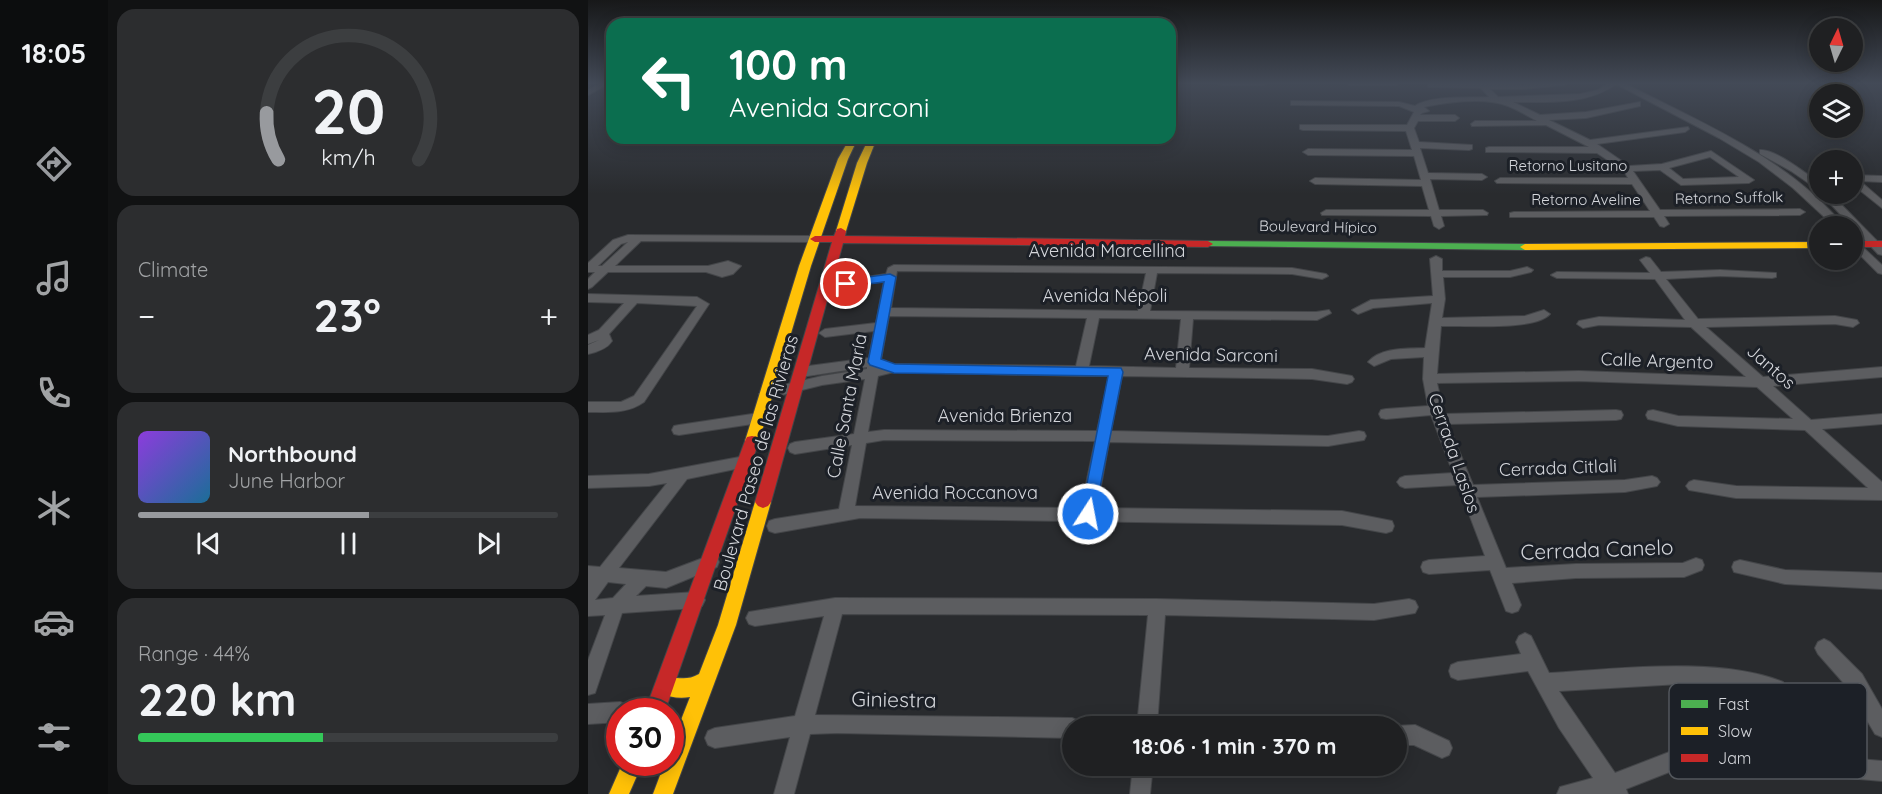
<!DOCTYPE html>
<meta charset="utf-8">
<style>
:root{--surface:#1f2022;--page:#2c2d2f;--text:#f1f3f6;--muted:#a1a3a5;--line:#3c3e40;--accent:#989a9e}
body{margin:0;font-family:Quicksand,sans-serif;background:var(--page);color:var(--text);height:100vh;display:flex;flex-direction:column;font-size:22px;white-space:nowrap}
*{box-sizing:border-box;margin:0}
p{font-size:20px;color:var(--muted)}
.icon{flex:none;width:33px;height:33px;fill:none;stroke:currentColor;stroke-width:2;stroke-linecap:round;stroke-linejoin:round}
.map{position:relative;flex:1;overflow:hidden}
.details{display:flex;flex-direction:column;gap:9px;padding:9px;background:#111213;width:480px}
.details>*{flex:none}
.hud{position:absolute;left:18px;top:18px;width:570px;height:126px;border-radius:18px;box-shadow:0 3px 15px #0003,0 0 0 2px var(--line);background:#0b6e4f;color:#fff;overflow:hidden}
.needle{width:39px;rotate:5deg}
.buttons{position:absolute;left:1221px;top:18px;display:grid;gap:12px}
.buttons a{display:grid;place-items:center;width:54px;height:54px;border-radius:50%;background:var(--surface);box-shadow:0 3px 15px #0003,0 0 0 2px var(--line);font-size:30px}
.speed{position:absolute;left:18px;top:698px;display:flex;gap:12px;font-size:30px;font-weight:700;text-align:center}
.speed>*{display:grid;place-content:center;width:78px;height:78px;border-radius:50%;background:var(--surface);box-shadow:0 3px 15px #0003,0 0 0 2px var(--line);line-height:1}
.speed .limit{border:9px solid #d22;background:#fff;color:#111}
.pin{position:absolute;display:grid;place-items:center;width:51px;height:51px;color:#fff;margin:-26px;border:3px solid #fff;border-radius:50%;box-shadow:0 2px 6px #0007}
.me{position:absolute;width:66px;margin:-33px;rotate:11deg;stroke-linejoin:round;filter:drop-shadow(0 0 4px #0008)}
.turn{display:flex;align-items:center;gap:21px;height:126px;padding:0 24px;font-size:27px}
.turn .icon{width:78px;height:78px;stroke-width:2.5}
.turn b{display:block;font-size:42px;line-height:51px}
.big{font-size:45px;font-weight:800;line-height:1.1}
.details .tile{flex:1;display:flex;flex-direction:column;justify-content:center;gap:9px;min-width:0;padding:0 21px;border-radius:18px;background:var(--page)}
.details .dial{align-items:center;gap:0}
.dial svg{height:156px;overflow:visible;fill:none;stroke:var(--line);stroke-width:7;stroke-linecap:round;text-anchor:middle}
.dial text{fill:var(--text);stroke:none}
.song{display:flex;align-items:center;gap:18px}
.cover{width:72px;height:72px;border-radius:9px;background:linear-gradient(135deg,hsl(270 70% 55%),hsl(200 70% 35%))}
.played{height:6px;border-radius:3px;background:linear-gradient(90deg,var(--accent) 55%,var(--line) 55%)}
.keys{display:flex;justify-content:space-around;direction:ltr}
.heat{display:flex;justify-content:space-between;align-items:center;font-size:33px;direction:ltr}
.charge{height:9px;border-radius:4px;background:linear-gradient(90deg,#34c759 44%,var(--line) 0)}
.trip{position:absolute;left:474px;top:716px;width:345px;height:60px;border-radius:30px;background:var(--surface);box-shadow:0 3px 15px #0003,0 0 0 2px var(--line);font-weight:800;line-height:60px;text-align:center}
main{display:flex;flex:1;min-height:0}
.tabs{display:flex;flex-direction:column;width:108px;justify-content:space-around;align-items:center;background:#0c0d0e;color:var(--muted)}
.tabs .icon{width:42px;height:42px}
.tabs .on{color:var(--accent)}
.tabs b{font-size:27px;color:var(--text)}
.map>svg:first-child{display:block}
.lines{fill:none;stroke-linecap:round;stroke-linejoin:round}
.street-casing{stroke:#444649;stroke-width:2}
.fast-casing{stroke:#444649;stroke-width:2}
.slow-casing{stroke:#444649;stroke-width:2}
.jam-casing{stroke:#444649;stroke-width:2}
.street{fill:#5c5d60;fill-rule:evenodd}
.fast{fill:#4caf50;fill-rule:evenodd}
.slow{fill:#ffc107;fill-rule:evenodd}
.jam{fill:#c62828;fill-rule:evenodd}
.route{fill:#1a73e8;stroke:#114b97;stroke-width:1.5}
.labels{text-anchor:middle;stroke-width:6;stroke-linejoin:round;paint-order:stroke}
.far-street-label{font-size:15px;fill:#d4d6db;stroke:#1c2027}
.street-label{font-size:18px;fill:#d4d6db;stroke:#1c2027}
.near-street-label{font-size:21px;fill:#d4d6db;stroke:#1c2027}
.key{fill:#1c2027;stroke:#53575d;stroke-width:1.5}
.key-label{font-size:16px;fill:#d4d6db}
</style>
<main>
<nav class="tabs">
<b>18:05</b>
<svg class="icon on" aria-label="directions" viewBox="0 0 24 24"><path d="M12 3l9 9-9 9-9-9zM9 14v-3h6M13 9l2 2-2 2"/></svg>
<svg class="icon" aria-label="music" viewBox="0 0 24 24"><path d="M9 18V5l10-2v13"/><circle cx="6" cy="18" r="3"/><circle cx="16" cy="16" r="3"/></svg>
<svg class="icon" aria-label="phone" viewBox="0 0 24 24"><path d="M5 4h4l2 5-3 2q2 4 5 5l2-3 5 2v4C11 20 4 13 5 4z"/></svg>
<svg class="icon" aria-label="climate" viewBox="0 0 24 24"><path d="M12 3v18M4 7l16 10M4 17L20 7"/></svg>
<svg class="icon" aria-label="car" viewBox="0 0 24 24"><path d="M5 17H2v-5l4-1 3-4h7l3 4 3 1v5h-3M9 17h6M6 11h13"/><circle cx="7" cy="17" r="2"/><circle cx="17" cy="17" r="2"/></svg>
<svg class="icon" aria-label="filters" viewBox="0 0 24 24"><path d="M4 7h16M4 17h16"/><circle cx="9" cy="7" r="2"/><circle cx="15" cy="17" r="2"/></svg>
</nav>
<section class="details">
<div class="tile dial"><svg viewBox="0 0 100 80">
<path d="M14 69A42 42 0 1 1 86 69"/>
<path d="M14 69A42 42 0 0 1 8 45" stroke="#989a9e"/>
<text x="50" y="56" font-size="32" font-weight="700">20</text>
<text x="50" y="72" font-size="11">km/h</text>
</svg></div>
<div class="tile"><p>Climate</p>
<div class="heat"><a>−</a><b class="big">23°</b><a>+</a></div>
</div>
<div class="tile">
<div class="song"><i class="cover"></i><div><b>Northbound</b><p>June Harbor</p></div></div>
<div class="played"></div>
<div class="keys"><svg class="icon" aria-label="previous" viewBox="0 0 24 24"><path d="M18 5L8 12l10 7zM5 5v14"/></svg><svg class="icon" aria-label="pause" viewBox="0 0 24 24"><path d="M8 5v14M16 5v14"/></svg><svg class="icon" aria-label="next" viewBox="0 0 24 24"><path d="M6 5l10 7-10 7zM19 5v14"/></svg></div>
</div>
<div class="tile"><p>Range · 44%</p><b class="big">220 km</b><div class="charge"></div></div>
</section>
<div class="map">
<svg width="1294" height="794" viewBox="0 0 1294 794">
<rect width="100%" height="100%" fill="#292b2e"/>
<g class="lines">
<defs>
<g id="street">
<polygon points="13,83 22,83 0,95 0,90"/>
<polygon points="630,83 679,83 675,85 634,85"/>
<polygon points="757,83 812,83 808,85 761,85"/>
<path d="M 843,83 L 935,85 L 980,83 L 976,85 L 935,89 L 902,89 L 910,97 L 992,94 L 1010,90 L 1020,83 L 1036,83 C 1113,123 1199,157 1256,226 L 1246,226 L 1205,188 L 1171,162 L 1131,138 L 1028,84 C 1000,105 959,102 925,102 L 952,115 L 998,112 L 1052,102 L 1052,106 L 998,118 L 961,120 L 1002,140 L 1100,127 L 1101,129 L 1097,132 L 1009,144 L 1041,166 L 1074,164 L 1123,151 L 1166,180 L 1161,183 L 1093,185 L 1072,170 L 1045,171 L 1072,210 L 1212,209 L 1217,212 L 1212,215 L 1076,216 L 1081,224 L 1076,227 L 1072,226 L 1066,217 L 922,217 L 922,213 L 926,212 L 1062,211 L 1044,184 L 909,183 L 907,181 L 912,178 L 1040,178 L 1036,171 L 1009,153 L 898,152 L 898,148 L 901,147 L 1001,147 L 958,125 L 884,126 L 883,124 L 887,121 L 949,121 C 940,116 930,110 920,106 C 896,97 861,102 836,107 L 841,111 L 834,113 L 832,115 L 867,115 L 871,118 L 867,121 L 830,121 L 826,128 L 831,142 L 884,145 L 884,149 L 881,150 L 832,148 L 840,173 L 894,174 L 899,177 L 894,180 L 842,179 L 851,210 L 895,210 L 900,213 L 899,215 L 853,216 L 856,226 L 851,229 L 846,226 L 843,216 L 734,215 L 733,213 L 738,210 L 841,210 L 834,186 L 727,184 L 722,181 L 727,178 L 833,180 L 826,156 L 720,155 L 715,152 L 720,149 L 824,150 L 818,131 L 715,130 L 712,129 L 712,125 L 819,125 L 826,112 L 811,106 L 706,105 L 703,105 L 703,101 L 811,102 L 827,106 C 842,95 882,98 901,97 L 893,88 L 840,87 L 840,83 ZM 1122,157 L 1151,177 L 1095,179 L 1081,168 Z"/>
<path d="M 1172,150 C 1188,149 1218,174 1232,183 L 1232,191 L 1203,171 L 1172,154 Z"/>
<polygon points="1264,175 1294,176 1294,182 1272,181 1294,200 1294,208 1264,184"/>
<polygon points="1233,194 1243,194 1294,246 1294,255 1290,254"/>
<path d="M 40,235 L 227,236 L 232,239 L 227,242 L 53,241 L 27,266 L 120,266 L 140,261 L 153,266 L 145,274 L 134,277 L 118,272 L 20,272 L 4,287 L 0,289 L 0,279 L 7,272 L 0,272 L 0,263 L 25,240 ZM 40,242 L 14,266 L 10,266 L 33,244 Z"/>
<polygon points="1264,237 1294,265 1294,274 1290,273 1264,247"/>
<path d="M 848,256 L 854,259 L 854,271 L 922,271 L 939,267 L 945,270 L 943,272 L 922,277 L 855,277 L 857,299 L 854,318 L 937,316 L 956,310 L 962,314 C 947,331 877,325 853,326 L 849,374 L 991,371 L 1158,377 L 1103,327 L 1011,325 L 995,328 L 989,324 L 991,321 L 1011,317 L 1097,320 L 1067,279 L 969,278 L 963,275 L 969,272 L 1062,273 L 1052,260 L 1058,257 L 1062,258 L 1073,272 L 1132,270 L 1188,273 L 1188,277 L 1184,278 L 1132,276 L 1078,279 L 1110,319 L 1247,316 L 1269,320 L 1271,323 L 1265,327 L 1247,324 L 1118,327 L 1175,377 L 1294,367 L 1294,377 L 1185,386 L 1223,420 L 1294,414 L 1294,424 L 1234,429 L 1294,482 L 1294,500 L 1148,498 L 1101,490 L 1098,486 L 1101,482 L 1106,480 L 1148,486 L 1280,488 L 1217,430 L 1090,426 L 1060,419 L 1058,415 L 1060,411 L 1065,410 L 1090,416 L 1205,419 L 1169,387 L 991,381 L 849,383 L 856,414 L 1028,410 L 1033,411 L 1035,415 L 1033,419 L 1028,420 L 860,424 L 885,485 L 1037,480 L 1064,476 L 1069,478 L 1072,482 L 1069,486 L 1037,492 L 889,497 L 918,568 L 988,564 L 1095,563 L 1108,558 L 1114,560 L 1116,565 L 1114,570 L 1096,577 L 988,578 L 924,583 L 933,605 L 930,611 L 924,613 L 918,611 L 902,570 L 841,574 L 835,572 L 833,567 L 835,562 L 841,560 L 897,556 L 870,485 L 817,488 L 812,486 L 809,482 L 812,478 L 817,476 L 865,473 L 843,415 L 798,419 L 793,418 L 791,414 L 793,410 L 798,409 L 840,406 L 835,379 L 836,357 L 803,359 L 786,366 L 780,362 C 793,347 819,349 837,348 L 844,303 L 785,308 L 770,314 L 764,310 L 783,300 L 845,296 L 842,259 Z"/>
<path d="M 306,265 L 704,268 L 738,274 L 740,276 L 734,279 L 704,274 L 569,273 L 562,311 L 728,312 L 741,310 L 743,313 L 729,320 L 605,319 L 601,368 L 724,369 L 764,376 L 766,379 L 764,382 L 759,384 L 724,379 L 534,376 L 523,431 L 740,436 L 771,431 L 776,432 L 778,436 L 776,440 L 740,446 L 521,442 L 509,508 L 754,511 L 804,521 L 806,526 L 804,531 L 798,533 L 754,525 L 272,518 L 187,533 L 181,531 L 179,526 L 181,521 L 187,519 L 251,509 L 264,445 L 207,454 L 202,452 L 200,448 L 202,444 L 207,442 L 266,434 L 277,379 L 234,385 L 178,399 L 171,394 L 178,389 L 234,376 L 279,369 L 279,367 L 213,377 L 206,372 L 213,367 L 281,358 L 286,331 L 237,337 L 231,333 L 237,329 L 288,323 L 296,281 L 258,286 L 252,283 L 258,280 L 298,274 L 300,268 ZM 309,271 L 558,273 L 550,311 L 303,308 ZM 301,316 L 499,318 L 488,366 L 306,364 L 299,365 L 298,361 L 293,360 ZM 511,318 L 593,319 L 588,368 L 501,366 ZM 306,372 L 493,376 L 521,376 L 509,431 L 296,430 L 280,432 L 290,376 ZM 296,440 L 507,441 L 493,508 L 267,506 L 278,443 Z"/>
<path d="M 0,294 L 109,297 L 121,304 L 56,402 C 39,414 20,412 0,412 L 0,402 L 33,402 L 46,396 L 109,306 L 49,303 L 21,334 L 24,341 C 19,349 9,352 0,354 L 0,345 L 11,340 L 0,344 L 0,335 L 11,330 L 36,303 L 0,302 Z"/>
<polygon points="171,413 176,414 178,418 176,422 171,423 91,435 86,434 84,430 86,426 91,425"/>
<path d="M 157,456 L 162,458 L 164,462 L 162,466 L 99,479 L 31,568 L 78,572 L 123,555 L 129,557 L 131,562 L 129,567 L 78,588 L 58,586 L 48,596 L 108,592 L 114,594 L 117,600 L 114,606 L 108,608 L 34,613 L 7,693 L 0,695 L 0,660 L 17,615 L 0,616 L 0,566 L 12,567 L 79,483 L 61,486 L 0,488 L 0,476 L 61,474 ZM 20,582 L 38,584 L 25,598 L 7,600 Z"/>
<polygon points="1152,560 1197,570 1294,573 1294,589 1197,584 1146,572 1144,567 1146,562"/>
<polygon points="247,598 569,599 786,604 821,599 827,601 830,607 827,613 786,620 577,615 569,726 549,726 560,615 254,614 227,715 484,718 491,721 493,726 484,726 484,738 249,733 222,734 206,794 186,794 202,737 127,748 120,745 117,738 120,731 127,728 207,716 236,616 167,626 161,624 158,618 161,612"/>
<path d="M 937,633 L 943,636 L 961,673 C 1030,669 1131,656 1195,682 L 1197,689 L 1195,696 L 1188,698 L 1145,689 L 1092,684 L 971,691 L 1027,773 L 1084,751 L 1180,751 L 1294,761 L 1294,781 L 1180,771 L 1084,771 L 1038,789 L 1040,794 L 969,794 L 972,787 L 1005,778 L 971,728 L 940,671 L 870,680 L 863,677 L 861,671 L 863,665 L 870,662 L 933,654 L 928,642 L 931,636 Z"/>
<polygon points="1236,639 1242,642 1274,674 1294,709 1294,737 1287,734 1260,688 1230,654 1227,648 1230,642"/>
<polygon points="32,702 39,705 41,711 32,711 32,722 0,724 0,704"/>
<polygon points="827,725 861,741 864,748 861,755 854,758 826,745 808,745 808,726 806,726"/>
<polygon points="545,765 565,765 562,794 542,794"/>
</g>
<polygon id="fast" points="620,241 937,244 942,247 937,250 616,246 616,242"/>
<g id="slow">
<polygon points="262,138 270,138 260,159 223,266 171,441 169,445 159,445 157,441 211,266 250,159"/>
<polygon points="281,138 289,138 279,163 258,231 257,233 249,233 248,231 269,163"/>
<polygon points="1232,242 1232,248 937,250 932,247 937,244"/>
<path d="M 175,496 L 180,498 L 183,502 L 148,625 L 85,794 L 65,794 L 77,762 L 82,762 L 82,748 L 102,697 C 91,699 82,697 71,693 L 69,686 L 71,679 C 85,674 96,683 111,674 L 130,625 L 167,502 L 170,498 Z"/>
<polygon points="35,762 55,762 41,794 21,794"/>
</g>
<g id="jam">
<polygon points="253,228 258,231 257,236 620,241 625,244 620,247 255,243 183,502 180,506 175,508 170,506 167,502 244,242 227,242 222,239 227,236 246,236 249,229"/>
<rect x="1264" y="241" width="30" height="6"/>
<polygon points="164,436 169,437 171,441 77,711 57,711 157,441 159,437"/>
</g>
</defs>
<use href="#street" class="street-casing"/>
<use href="#fast" class="fast-casing"/>
<use href="#slow" class="slow-casing"/>
<use href="#jam" class="jam-casing"/>
<use href="#street" class="street"/>
<use href="#fast" class="fast"/>
<use href="#slow" class="slow"/>
<use href="#jam" class="jam"/>
</g>
<linearGradient id="sky" x2="0" y2="1"><stop stop-color="#171819"/><stop offset="0.43" stop-color="#434a57"/><stop offset="1" stop-color="#434a57" stop-opacity="0"/></linearGradient>
<rect width="1294" height="194" fill="url(#sky)"/>
<polygon class="route" points="302,274 308,277 293,359 307,364 533,368 535,372 506,518 500,520 495,518 493,514 520,376 306,373 282,365 280,362 296,282 258,287 252,284 258,280"/>
<g class="labels">
<g class="far-street-label">
<text x="980" y="171">Retorno Lusitano</text>
<text transform="translate(1141 198) rotate(-1)" y="5">Retorno Suffolk</text>
<text x="998" y="205">Retorno Aveline</text>
<text transform="translate(730 227) rotate(1)" y="5">Boulevard Hípico</text>
</g>
<g class="street-label">
<text x="519" y="257">Avenida Marcellina</text>
<text x="517" y="302">Avenida Népoli</text>
<text transform="translate(623 355) rotate(1)" y="6">Avenida Sarconi</text>
<text transform="translate(1069 361) rotate(2)" y="6">Calle Argento</text>
<text transform="translate(1183 367) rotate(41)" y="6">Jantos</text>
<text transform="translate(259 406) rotate(-79)" y="6">Calle Santa María</text>
<text x="417" y="422">Avenida Brienza</text>
<text transform="translate(866 453) rotate(71)" y="6">Cerrada Laslos</text>
<text transform="translate(168 463) rotate(-74)" y="6">Boulevard Paseo de las Rivieras</text>
<text transform="translate(970 468) rotate(-2)" y="6">Cerrada Citlali</text>
<text x="367" y="499">Avenida Roccanova</text>
</g>
<g class="near-street-label">
<text transform="translate(1009 550) rotate(-2)" y="7">Cerrada Canelo</text>
<text transform="translate(306 700) rotate(1)" y="7">Giniestra</text>
</g>
</g>
<rect x="1081" y="683" width="198" height="96" rx="9" class="key"/>
<rect x="1093" y="700" width="27" height="8" fill="#4caf50"/>
<rect x="1093" y="727" width="27" height="8" fill="#ffc107"/>
<rect x="1093" y="754" width="27" height="8" fill="#c62828"/>
<g class="key-label">
<text x="1130" y="710">Fast</text>
<text x="1130" y="737">Slow</text>
<text x="1130" y="764">Jam</text>
</g>
</svg>
<div class="buttons">
<a><svg class="needle" viewBox="-14 -14 28 28"><path d="M0-13l5 13h-10z" fill="#e53935"/><path d="M0 13l5-13h-10z" fill="#a1a3a5"/></svg></a>
<a><svg class="icon" aria-label="layers" viewBox="0 0 24 24"><path d="M12 4l9 5-9 5-9-5zM3 14l9 5 9-5"/></svg></a>
<a>+</a>
<a>−</a>
</div>
<div class="speed"><div class="limit">30</div></div>
<div class="pin" style="left:258px;top:284px;background:#d93025"><svg class="icon" aria-label="arrive" viewBox="0 0 24 24"><path d="M6 21V4h12l-3 4 3 4H6"/></svg></div>
<svg class="me" style="left:500px;top:514px" viewBox="-20 -20 40 40"><circle r="17" fill="#1a73e8" stroke="#fff" stroke-width="3"/><path d="M0-11L8 9 0 5-8 9z" fill="#fff"/></svg>
<div class="trip">18:06 · 1 min · 370 m</div>
<div class="hud">
<div class="turn"><svg class="icon" aria-label="left" viewBox="0 0 24 24"><path d="M17 20v-9H6M10 6l-5 5 5 5"/></svg><div><b>100 m</b>Avenida Sarconi</div></div>
</div>
</div>
</main>
